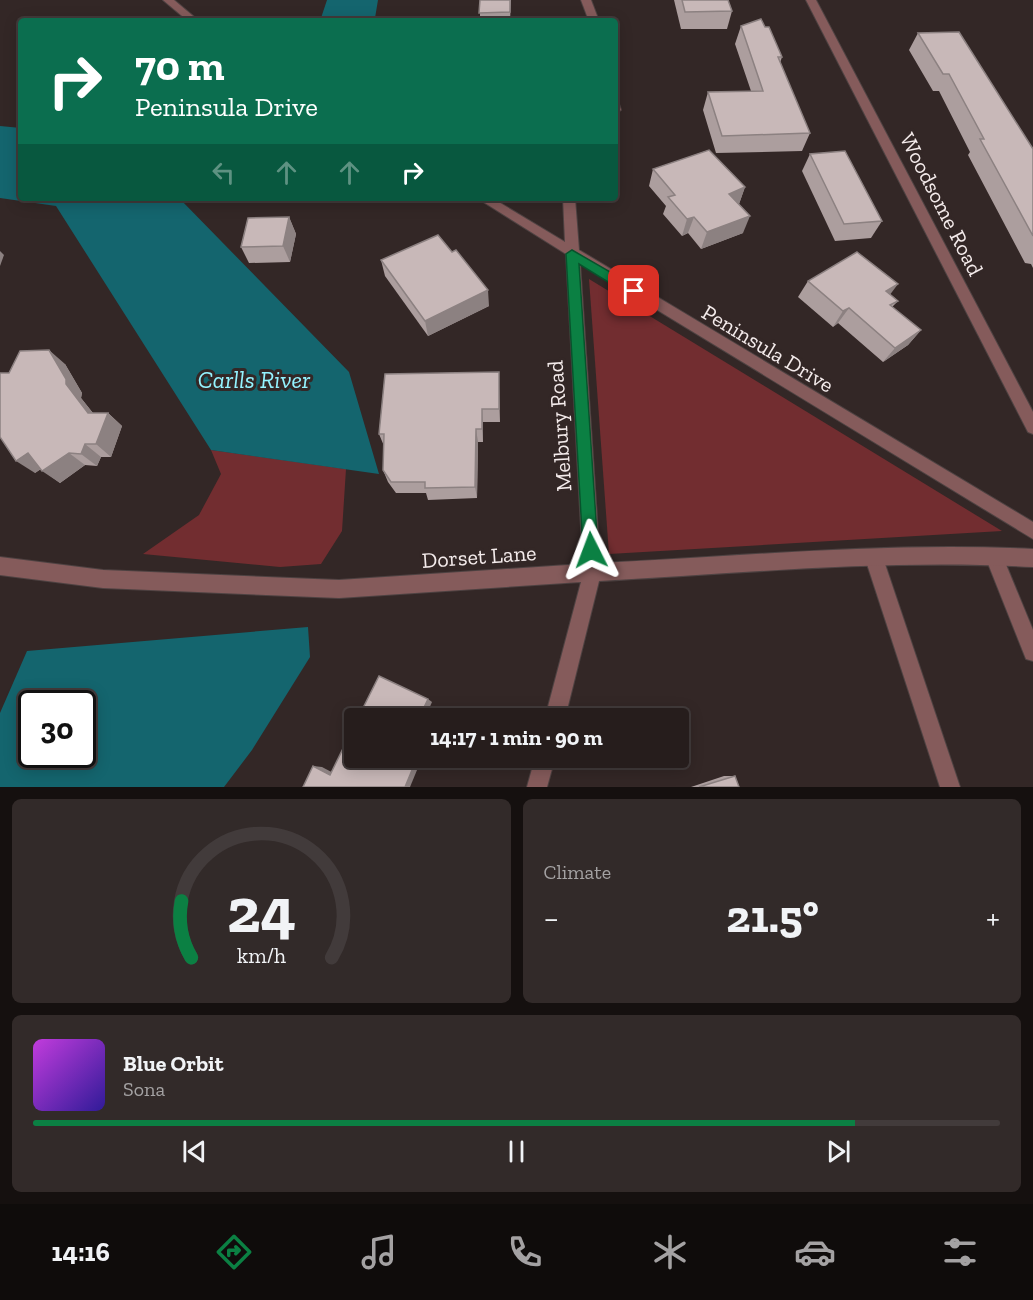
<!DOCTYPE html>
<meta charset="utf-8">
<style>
:root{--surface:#261d1c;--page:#322a29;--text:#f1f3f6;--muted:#a4a2a3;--line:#423b3b;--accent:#0b8043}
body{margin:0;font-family:"Zilla Slab",serif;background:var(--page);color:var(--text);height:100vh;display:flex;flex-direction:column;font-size:22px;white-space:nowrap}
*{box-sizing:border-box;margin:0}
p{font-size:20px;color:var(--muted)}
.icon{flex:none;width:33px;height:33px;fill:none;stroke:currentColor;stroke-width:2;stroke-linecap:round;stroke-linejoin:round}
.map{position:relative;height:787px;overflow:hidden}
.details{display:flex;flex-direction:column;gap:12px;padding:12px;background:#15100f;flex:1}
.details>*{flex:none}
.hud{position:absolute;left:18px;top:18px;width:600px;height:183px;border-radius:6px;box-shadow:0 3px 15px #0003,0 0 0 2px var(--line);background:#0b6e4f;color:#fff;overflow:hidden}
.speed{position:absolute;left:18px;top:690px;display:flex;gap:12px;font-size:30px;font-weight:700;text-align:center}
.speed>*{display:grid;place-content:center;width:78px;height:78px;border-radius:50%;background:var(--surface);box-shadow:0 3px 15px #0003,0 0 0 2px var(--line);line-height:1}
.speed .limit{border:3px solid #111;border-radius:9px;background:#fff;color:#111}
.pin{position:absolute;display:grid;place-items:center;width:51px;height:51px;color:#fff;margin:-26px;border-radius:12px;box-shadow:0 3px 9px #0006}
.me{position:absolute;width:66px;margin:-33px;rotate:357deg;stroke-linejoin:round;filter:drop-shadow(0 0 4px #0008)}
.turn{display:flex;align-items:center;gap:21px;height:126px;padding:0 18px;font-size:27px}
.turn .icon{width:78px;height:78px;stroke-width:2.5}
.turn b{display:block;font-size:42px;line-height:51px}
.lanes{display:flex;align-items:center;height:57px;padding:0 18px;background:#0003;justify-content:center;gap:30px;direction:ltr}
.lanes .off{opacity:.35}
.big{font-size:45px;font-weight:800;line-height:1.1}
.details .widget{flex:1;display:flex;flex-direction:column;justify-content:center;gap:9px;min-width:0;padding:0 21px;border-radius:9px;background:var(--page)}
.details .dial{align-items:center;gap:0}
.dial svg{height:156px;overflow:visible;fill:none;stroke:var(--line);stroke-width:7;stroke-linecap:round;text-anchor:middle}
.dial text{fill:var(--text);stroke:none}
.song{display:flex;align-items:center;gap:18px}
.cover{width:72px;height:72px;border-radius:9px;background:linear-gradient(135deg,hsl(290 70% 55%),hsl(250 70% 35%))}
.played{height:6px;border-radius:3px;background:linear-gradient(90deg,var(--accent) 85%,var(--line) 85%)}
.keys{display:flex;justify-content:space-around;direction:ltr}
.heat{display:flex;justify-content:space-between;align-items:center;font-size:33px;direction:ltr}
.details .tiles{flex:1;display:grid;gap:12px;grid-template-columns:1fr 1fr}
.widget:last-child{grid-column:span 2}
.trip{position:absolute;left:344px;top:708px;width:345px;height:60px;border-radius:6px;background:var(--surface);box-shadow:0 3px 15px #0003,0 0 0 2px var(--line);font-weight:800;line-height:60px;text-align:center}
.tabs{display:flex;height:96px;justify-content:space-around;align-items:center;background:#0f0c0b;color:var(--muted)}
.tabs .icon{width:42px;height:42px}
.tabs .current{color:var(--accent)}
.tabs b{font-size:27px;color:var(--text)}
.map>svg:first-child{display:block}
.green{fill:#722d30}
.water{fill:#14656e;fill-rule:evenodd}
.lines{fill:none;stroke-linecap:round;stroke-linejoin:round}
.service-casing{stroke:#4e4242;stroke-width:2}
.minor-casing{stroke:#4e4242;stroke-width:2}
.service{fill:#855b5b;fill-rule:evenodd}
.minor{fill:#855b5b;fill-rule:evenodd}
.wall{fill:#ac9e9e}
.shaded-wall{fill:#8c8181}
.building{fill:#c8b8b8;stroke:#8c8181;stroke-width:1.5}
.route{fill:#0b8043;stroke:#07532c;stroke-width:1.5}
.labels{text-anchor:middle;stroke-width:6;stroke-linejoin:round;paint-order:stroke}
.street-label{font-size:22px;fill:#f4ebeb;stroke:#332726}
.water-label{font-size:24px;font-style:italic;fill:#94f3ff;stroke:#332726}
</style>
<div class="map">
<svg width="1033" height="787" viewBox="0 0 1033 787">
<rect width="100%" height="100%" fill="#332726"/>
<g class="green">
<polygon points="589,279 1002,531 609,554"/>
<polygon points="211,450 346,469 342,531 321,564 280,567 143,554 199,515 221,474"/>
</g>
<g class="water">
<polygon points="327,0 378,0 375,18 377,21 318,21 321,18"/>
<polygon points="0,126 21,128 21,198 179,198 349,372 379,474 211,450 56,206 0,198"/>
<path d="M 308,627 L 310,657 L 252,750 L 224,787 L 0,787 L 0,713 L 27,651 ZM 32,704 L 82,704 L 82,754 L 32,754 Z"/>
</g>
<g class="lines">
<defs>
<g id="service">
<polygon points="994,548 1000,550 1033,630 1033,661 1026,659 985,556 988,550"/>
<polygon points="874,549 880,552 883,558 960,787 940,787 865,558 868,552"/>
</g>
<g id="minor">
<polygon points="163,0 174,0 199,21 188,21"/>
<polygon points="581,0 591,0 599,21 589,21"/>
<polygon points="806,0 816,0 1033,412 1033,434 1028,432"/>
<polygon points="615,103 619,104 621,110 615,114"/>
<path d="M 477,198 L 492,198 L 565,242 L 563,198 L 575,198 L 579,250 L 1033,522 L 1033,539 L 580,263 L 600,563 C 744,556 889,542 1033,549 L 1033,567 C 889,559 743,573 599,581 L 565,718 L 545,718 L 581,582 L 339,598 L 103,588 L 0,575 L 0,557 L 103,570 L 339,580 L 583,564 L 566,254 Z"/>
<polygon points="535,758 555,758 547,787 527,787"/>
</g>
</defs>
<use href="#service" class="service-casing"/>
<use href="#minor" class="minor-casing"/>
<use href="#service" class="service"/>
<use href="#minor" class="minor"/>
</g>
<g class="wall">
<polygon points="480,0 511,0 510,21 480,21"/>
<polygon points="674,0 728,0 732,11 727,29 681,29"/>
<polygon points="741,26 765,27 782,57 780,63 810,133 802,151 716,153 703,110 708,92 751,91 735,44"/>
<polygon points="918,33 1033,149 1033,268 1031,264 1025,263 968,155 970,152 939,91 933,91 909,50"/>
<polygon points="810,154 882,221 871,238 835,241 802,171"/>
<polygon points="653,169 745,187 739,204 743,233 701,249 688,233 682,236 663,214 666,206 649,186"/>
<polygon points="289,217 296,234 290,262 249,263 241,247"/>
<polygon points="381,260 489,306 428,336 385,276"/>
<polygon points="808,281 890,294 898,301 892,307 921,330 908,345 883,362 838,323 833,327 798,297"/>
<polygon points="65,364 82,393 81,398 93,413 108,413 122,426 111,457 101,457 97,466 85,465 60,483 41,469 35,473 9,373"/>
<polygon points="499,386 500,422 483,422 483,442 478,442 477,498 428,500 426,493 396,493 388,482 383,470 384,446 379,434"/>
<polygon points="724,776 735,776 739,787 691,787"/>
</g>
<g class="shaded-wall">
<polygon points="745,187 739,204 729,194"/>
<polygon points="750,216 743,233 701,249 707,232"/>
<polygon points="289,217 296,234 290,262 283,246"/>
<polygon points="694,217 688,233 682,236 687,219"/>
<polygon points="0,251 4,255 0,266"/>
<polygon points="898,284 886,300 886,291"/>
<polygon points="488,290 489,306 428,336 425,321"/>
<polygon points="849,308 838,323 833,327 843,311"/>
<polygon points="921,330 908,345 883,362 895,348"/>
<polygon points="49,350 65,364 82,393 81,398 103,426 108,413 122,426 111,457 96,444 88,413 66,384"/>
<polygon points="482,409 483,422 483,442 482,429"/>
<polygon points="476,429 478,442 477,498 475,487"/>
<polygon points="85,444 101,457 97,466 81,454"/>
<polygon points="28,453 46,465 35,473 16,461"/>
<polygon points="69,453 85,465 60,483 42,471"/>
<polygon points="428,699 432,702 425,718 419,718"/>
<polygon points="417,758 422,758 410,787 405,787"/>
<polygon points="313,766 322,767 339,776 330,775"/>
</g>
<g class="building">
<polygon points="480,0 510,0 510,12 479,13"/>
<polygon points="682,0 728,0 732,11 685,12"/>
<polygon points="761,19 765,27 769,27 782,57 778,57 810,133 722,136 708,92 763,91 741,26"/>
<polygon points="959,32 1033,149 1033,236 980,139 984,139 949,74 943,74 918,33"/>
<polygon points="709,150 745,187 729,194 750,216 707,232 694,217 687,219 668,197 675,195 653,169"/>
<polygon points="845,151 882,221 844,224 810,154"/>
<polygon points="289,217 283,246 241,247 248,218"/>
<polygon points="438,235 452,252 456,250 488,290 425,321 381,260"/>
<polygon points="857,252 898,284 886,291 898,301 890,305 921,330 895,348 849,308 843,311 808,281"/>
<polygon points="49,350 66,379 66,384 88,413 108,413 96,444 85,444 81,454 69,453 42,471 28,453 16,461 0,437 0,373 9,373 20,351"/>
<polygon points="499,372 499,409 482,409 482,429 476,429 475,487 425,488 425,482 391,482 383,470 384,434 379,434 385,374"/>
<polygon points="379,676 428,699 419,718 358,718"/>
<polygon points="354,726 354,758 417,758 405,787 303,787 313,766 330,775"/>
<polygon points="735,776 739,787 699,787"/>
</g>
<polygon class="route" points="572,250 638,288 640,291 634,296 629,295 579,264 598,550 596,555 591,557 585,555 583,550 566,254"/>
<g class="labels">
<g class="street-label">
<text transform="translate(942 204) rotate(63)" y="8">Woodsome Road</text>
<text transform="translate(768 348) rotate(31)" y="8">Peninsula Drive</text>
<text transform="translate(559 426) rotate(-94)" y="8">Melbury Road</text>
<text transform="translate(479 556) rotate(-4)" y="8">Dorset Lane</text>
</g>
<g class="water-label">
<text x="254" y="388">Carlls River</text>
</g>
</g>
</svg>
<div class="speed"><div class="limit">30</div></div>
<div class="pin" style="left:634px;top:291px;background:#d93025"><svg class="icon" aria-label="arrive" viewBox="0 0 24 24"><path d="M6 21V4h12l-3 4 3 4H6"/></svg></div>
<svg class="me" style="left:591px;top:550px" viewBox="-20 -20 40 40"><path d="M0-17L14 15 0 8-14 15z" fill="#0b8043" stroke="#fff" stroke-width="4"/></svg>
<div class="trip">14:17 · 1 min · 90 m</div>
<div class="hud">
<div class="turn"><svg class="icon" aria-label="right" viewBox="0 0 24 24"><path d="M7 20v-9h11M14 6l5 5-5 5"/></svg><div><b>70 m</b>Peninsula Drive</div></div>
<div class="lanes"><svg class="icon off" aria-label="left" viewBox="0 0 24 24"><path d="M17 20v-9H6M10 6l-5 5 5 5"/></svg><svg class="icon off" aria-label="ahead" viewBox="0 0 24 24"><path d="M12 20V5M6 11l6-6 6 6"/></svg><svg class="icon off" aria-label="ahead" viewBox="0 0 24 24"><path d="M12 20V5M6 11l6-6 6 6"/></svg><svg class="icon" aria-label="right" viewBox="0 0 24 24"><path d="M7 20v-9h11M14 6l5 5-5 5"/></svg></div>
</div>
</div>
<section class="details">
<div class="tiles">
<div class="widget dial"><svg viewBox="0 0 100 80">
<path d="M14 69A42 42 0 1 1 86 69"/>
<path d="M14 69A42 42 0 0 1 9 40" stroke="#0b8043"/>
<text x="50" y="56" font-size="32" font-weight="700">24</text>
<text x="50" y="72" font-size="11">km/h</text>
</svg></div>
<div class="widget"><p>Climate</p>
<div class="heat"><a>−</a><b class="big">21.5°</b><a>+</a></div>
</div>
<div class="widget">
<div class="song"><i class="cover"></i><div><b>Blue Orbit</b><p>Sona</p></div></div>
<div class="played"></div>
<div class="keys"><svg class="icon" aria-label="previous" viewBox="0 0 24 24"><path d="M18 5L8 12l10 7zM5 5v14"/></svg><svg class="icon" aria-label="pause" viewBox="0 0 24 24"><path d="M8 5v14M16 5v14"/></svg><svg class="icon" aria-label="next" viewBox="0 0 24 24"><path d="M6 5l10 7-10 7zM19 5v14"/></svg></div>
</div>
</div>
</section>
<nav class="tabs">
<b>14:16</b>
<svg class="icon current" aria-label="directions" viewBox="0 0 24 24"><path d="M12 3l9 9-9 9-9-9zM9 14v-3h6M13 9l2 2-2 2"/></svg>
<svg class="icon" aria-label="music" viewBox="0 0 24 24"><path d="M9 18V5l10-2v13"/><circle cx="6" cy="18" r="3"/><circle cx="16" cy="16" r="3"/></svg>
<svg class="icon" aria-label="phone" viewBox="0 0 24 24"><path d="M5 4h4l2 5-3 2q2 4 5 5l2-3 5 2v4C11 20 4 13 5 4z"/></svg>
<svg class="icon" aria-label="climate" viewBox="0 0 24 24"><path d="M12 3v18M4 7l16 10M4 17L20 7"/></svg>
<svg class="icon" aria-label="car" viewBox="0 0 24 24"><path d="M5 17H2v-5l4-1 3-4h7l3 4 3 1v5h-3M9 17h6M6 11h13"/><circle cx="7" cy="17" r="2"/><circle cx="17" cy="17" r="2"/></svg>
<svg class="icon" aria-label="filters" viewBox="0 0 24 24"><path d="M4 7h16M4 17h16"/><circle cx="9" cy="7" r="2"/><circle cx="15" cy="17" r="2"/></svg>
</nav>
